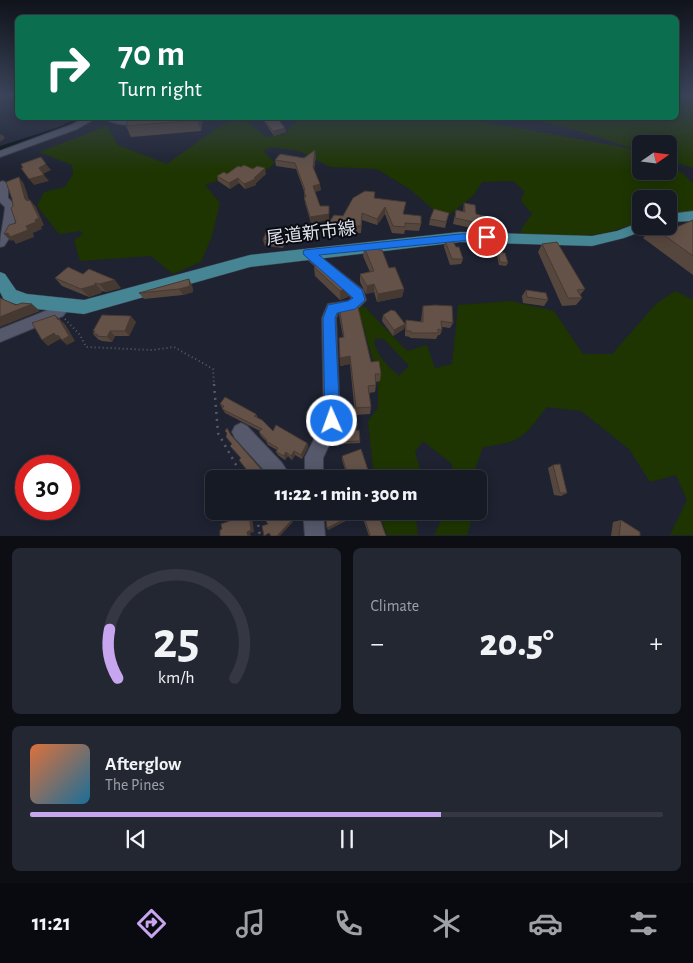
<!DOCTYPE html>
<meta charset="utf-8">
<style>
:root{--surface:#161a25;--page:#232732;--text:#f1f3f6;--muted:#9ea1a7;--line:#353842;--accent:#c8a6ef}
body{margin:0;font-family:"Alegreya Sans","Noto Sans JP",sans-serif;background:var(--page);color:var(--text);height:100vh;display:flex;flex-direction:column;font-size:19px;white-space:nowrap}
*{box-sizing:border-box;margin:0}
p{font-size:16px;color:var(--muted)}
.icon{flex:none;width:28px;height:28px;fill:none;stroke:currentColor;stroke-width:2;stroke-linecap:round;stroke-linejoin:round}
.map{position:relative;height:536px;overflow:hidden}
.side{display:flex;flex-direction:column;gap:12px;padding:12px;background:#0c0e14;flex:1}
.side>*{flex:none}
.banner{position:absolute;left:15px;top:15px;width:664px;height:105px;border-radius:8px;box-shadow:0 2px 12px #0003,0 0 0 1px var(--line);background:#0b6e4f;color:#fff;overflow:hidden}
.needle{width:32px;rotate:76deg}
.tools{position:absolute;left:632px;top:135px;display:grid;gap:10px}
.tools a{display:grid;place-items:center;width:45px;height:45px;border-radius:8px;background:var(--surface);box-shadow:0 2px 12px #0003,0 0 0 1px var(--line);font-size:25px}
.speed{position:absolute;left:15px;top:455px;display:flex;gap:10px;font-size:25px;font-weight:700;text-align:center}
.speed>*{display:grid;place-content:center;width:65px;height:65px;border-radius:50%;background:var(--surface);box-shadow:0 2px 12px #0003,0 0 0 1px var(--line);line-height:1}
.speed .limit{border:8px solid #d22;background:#fff;color:#111}
.pin{position:absolute;display:grid;place-items:center;width:42px;height:42px;color:#fff;margin:-21px;border:2px solid #fff;border-radius:50%;box-shadow:0 1px 5px #0007}
.me{position:absolute;width:55px;margin:-28px;rotate:358deg;stroke-linejoin:round;filter:drop-shadow(0 0 4px #0008)}
.turn{display:flex;align-items:center;gap:18px;height:105px;padding:0 20px;font-size:22px}
.turn .icon{width:65px;height:65px;stroke-width:2.5}
.turn b{display:block;font-size:35px;line-height:42px}
.big{font-size:38px;font-weight:800;line-height:1.1}
.side .tile{flex:1;display:flex;flex-direction:column;justify-content:center;gap:8px;min-width:0;padding:0 18px;border-radius:8px;background:var(--page)}
.side .dial{align-items:center;gap:0}
.dial svg{height:130px;overflow:visible;fill:none;stroke:var(--line);stroke-width:7;stroke-linecap:round;text-anchor:middle}
.dial text{fill:var(--text);stroke:none}
.song{display:flex;align-items:center;gap:15px}
.cover{width:60px;height:60px;border-radius:8px;background:linear-gradient(135deg,hsl(20 70% 55%),hsl(200 70% 35%))}
.played{height:5px;border-radius:2px;background:linear-gradient(90deg,var(--accent) 65%,var(--line) 65%)}
.keys{display:flex;justify-content:space-around;direction:ltr}
.heat{display:flex;justify-content:space-between;align-items:center;font-size:28px;direction:ltr}
.side .tiles{flex:1;display:grid;gap:12px;grid-template-columns:1fr 1fr}
.tile:last-child{grid-column:span 2}
.trip{position:absolute;left:205px;top:470px;width:282px;height:50px;border-radius:8px;background:var(--surface);box-shadow:0 2px 12px #0003,0 0 0 1px var(--line);font-weight:800;line-height:50px;text-align:center}
.menu{display:flex;height:80px;justify-content:space-around;align-items:center;background:#090a0f;color:var(--muted)}
.menu .icon{width:35px;height:35px}
.menu .active{color:var(--accent)}
.menu b{font-size:22px;color:var(--text)}
.map>svg:first-child{display:block}
.green{fill:#1e3501;fill-rule:evenodd}
.lines{fill:none;stroke-linecap:round;stroke-linejoin:round}
.river{fill:#020c0e;fill-rule:evenodd}
.minor-casing{stroke:#3c3e4b;stroke-width:2}
.major-casing{stroke:#3c3e4b;stroke-width:1}
.path-far2{stroke:#585b69;stroke-width:1;stroke-dasharray:0.5 2.5;stroke-linecap:butt}
.path-far1{stroke:#585b69;stroke-width:2;stroke-dasharray:1 3;stroke-linecap:butt}
.path{stroke:#585b69;stroke-width:2.5;stroke-dasharray:2 5;stroke-linecap:butt}
.minor{fill:#55596b;fill-rule:evenodd}
.major{fill:#468593;fill-rule:evenodd}
.wall{fill:#56473e}
.shaded-wall{fill:#463932}
.building{fill:#645248;stroke:#463932}
.route{fill:#1a73e8;stroke:#114b97}
.labels{text-anchor:middle;stroke-width:4;stroke-linejoin:round;paint-order:stroke}
.street-label{font-size:18px;fill:#dddfea;stroke:#0a0c12}
</style>
<div class="map">
<svg width="693" height="536" viewBox="0 0 693 536">
<rect width="100%" height="100%" fill="#1e2231"/>
<g class="green">
<polygon points="676,96 693,96 693,168 669,160 669,144 641,144 641,151 573,129 527,118 676,118"/>
<path d="M 300,118 L 462,118 L 628,148 L 641,155 L 641,171 L 674,173 L 680,171 L 693,183 L 693,211 L 669,214 L 669,199 L 641,199 L 641,222 L 605,233 L 567,238 L 521,235 L 521,229 L 532,214 L 521,201 L 524,191 L 513,181 L 482,182 L 474,195 L 444,219 L 411,190 L 377,169 L 330,167 L 300,151 L 271,147 L 263,151 L 275,163 L 264,172 L 251,169 L 205,185 L 220,203 L 212,236 L 201,262 L 173,274 L 151,256 L 80,261 L 74,240 L 83,234 L 81,231 L 59,234 L 37,206 L 44,192 L 65,187 L 73,174 L 72,165 L 39,152 C 62,143 84,136 106,125 L 118,145 L 167,164 L 214,130 L 233,120 L 248,122 L 266,137 L 285,134 Z"/>
<path d="M 675,291 L 693,300 L 693,535 L 670,535 L 687,500 L 676,475 L 650,482 L 629,449 L 581,411 L 547,407 C 523,437 523,442 483,447 L 474,472 L 474,479 L 452,479 L 452,464 L 423,441 L 415,452 L 423,479 L 374,479 L 368,421 L 378,408 L 378,378 L 358,308 L 364,306 L 407,351 L 427,345 L 435,368 L 452,364 L 458,305 L 511,301 L 554,311 L 583,354 L 612,354 L 656,304 ZM 377,338 L 384,339 L 409,366 L 399,376 C 389,367 376,355 374,341 Z"/>
<polygon points="378,511 419,511 416,520 418,535 387,535"/>
<polygon points="446,511 474,511 467,535 434,535"/>
</g>
<g class="lines">
<polygon class="river" points="77,118 90,118 67,131 0,154 0,146 59,127"/>
<defs>
<g id="minor">
<polygon points="86,118 96,118 77,129 0,157 0,151 71,125"/>
<path d="M 103,118 L 144,118 L 148,121 C 138,128 113,125 103,118 Z"/>
<path d="M 3,181 L 8,184 L 8,198 L 16,206 L 14,231 L 4,246 L 0,247 C 0,234 4,221 5,207 L 0,202 L 0,182 Z"/>
<polygon points="308,249 312,250 363,290 366,300 356,310 338,313 336,318 340,421 323,458 323,479 305,479 305,457 324,420 322,318 328,304 348,301 352,298 304,256 302,253"/>
<polygon points="64,300 69,302 71,306 63,316 0,342 0,329 53,308"/>
<polygon points="241,423 247,426 282,463 292,479 272,479 235,438 232,432 235,426"/>
<polygon points="303,511 323,511 325,536 305,536"/>
</g>
<g id="major">
<polygon points="693,211 693,221 669,222 669,214"/>
<polygon points="641,222 641,226 650,226 648,229 624,238 592,246 460,242 250,267 84,314 27,308 4,300 0,292 0,272 5,274 16,290 27,294 84,300 250,255 460,232 592,236 617,231"/>
</g>
</defs>
<use href="#minor" class="minor-casing"/>
<use href="#major" class="major-casing"/>
<polyline class="path-far2" points="0,105 16,96"/>
<polyline class="path-far1" points="65,319 80,335 86,347 152,350 174,347 213,369 214,385"/>
<g class="path">
<polyline points="214,384 218,433 244,479"/>
<polyline points="256,511 260,536"/>
</g>
<use href="#minor" class="minor"/>
<use href="#major" class="major"/>
</g>
<g class="wall">
<polygon points="129,118 203,118 201,131 131,137 126,126"/>
<polygon points="263,118 285,128 286,132 274,136 264,121"/>
<polygon points="316,156 314,169 321,190 315,192 320,206 329,220 311,223 305,203 304,191 296,169 276,166 275,160 304,158"/>
<polygon points="241,167 253,169 266,174 256,183 256,185 245,189 239,183 230,189 218,181 217,176 227,174"/>
<polygon points="374,198 421,224 419,231 405,230 404,234 392,233 385,214 377,225 362,220 361,233 326,233 326,227"/>
<polygon points="464,203 487,225 485,231 453,224 456,210 463,212"/>
<polygon points="449,213 445,228 429,225 430,219"/>
<polygon points="693,220 693,275 643,238 653,227 670,230"/>
<polygon points="284,234 286,240 283,248 265,246 263,240"/>
<polygon points="445,241 456,247 463,259 461,264 450,265 444,247"/>
<polygon points="542,244 585,289 580,295 582,298 576,305 562,306 538,252"/>
<polygon points="364,247 389,268 404,289 402,297 377,302 374,292 366,294 360,282 360,274 370,272 363,256"/>
<polygon points="498,252 508,263 506,266 499,265 497,255"/>
<polygon points="314,267 348,288 348,297 340,300 315,276"/>
<polygon points="83,274 121,288 106,292 102,291 101,293 89,297 62,286 55,278"/>
<polygon points="192,285 193,292 183,295 144,299 139,293"/>
<polygon points="526,290 548,300 544,306 523,303 522,296"/>
<polygon points="339,306 371,362 381,374 380,381 376,382 376,385 375,392 369,393 371,407 370,414 355,415 350,364 340,366 339,338 343,337 339,315"/>
<polygon points="423,306 453,323 450,328 442,327 442,330 440,335 438,335 436,339 410,338 410,337 405,336 405,326 406,320 421,322 422,312"/>
<polygon points="383,315 405,324 404,329 393,336 382,321"/>
<polygon points="136,322 129,336 115,336 112,342 102,341 100,340 99,340 93,334 94,332 93,331"/>
<polygon points="220,404 256,414 258,418 273,431 307,443 308,447 302,459 295,455 292,460 288,456 285,460 278,455 276,452 277,450 268,445 266,441 261,436 259,432 260,431 225,413"/>
<polygon points="337,432 360,441 360,443 338,444"/>
<polygon points="342,456 371,479 348,479 342,460"/>
<polygon points="553,465 567,493 561,496 554,495 548,468"/>
<polygon points="325,511 377,511 386,536 369,536 361,513 328,530"/>
<polygon points="621,520 640,536 611,536 613,522"/>
</g>
<g class="shaded-wall">
<polygon points="198,118 203,118 201,131 197,120"/>
<polygon points="285,128 286,132 274,136 273,131"/>
<polygon points="2,134 5,138 0,142 0,135"/>
<polygon points="315,150 316,156 313,173 313,167"/>
<polygon points="46,164 51,170 43,174 39,168"/>
<polygon points="265,168 266,174 256,183 256,185 245,189 244,184 254,178"/>
<polygon points="44,175 49,181 34,185 29,179"/>
<polygon points="19,177 24,184 31,206 25,199"/>
<polygon points="238,178 239,183 230,189 229,183"/>
<polygon points="320,184 321,190 314,192 313,186"/>
<polygon points="30,200 36,207 44,225 41,227 42,229 33,233 34,237 16,244 13,240 11,241 4,234 26,226 35,220"/>
<polygon points="329,206 329,220 311,223 310,217"/>
<polygon points="385,207 385,214 377,225 377,219"/>
<polygon points="284,234 286,240 283,248 282,242"/>
<polygon points="189,279 192,285 193,292 183,295 179,289"/>
<polygon points="115,280 121,288 106,292 99,284"/>
<polygon points="95,283 102,291 101,293 89,297 81,289"/>
<polygon points="374,284 374,292 366,294 367,286"/>
<polygon points="348,288 348,297 340,300 340,291"/>
<polygon points="404,289 402,297 377,302 378,294"/>
<polygon points="32,304 40,311 0,327 0,317"/>
<polygon points="55,315 65,324 75,341 67,345 60,339 48,346 42,340 54,333 58,335 58,320"/>
<polygon points="131,316 136,322 129,336 125,331"/>
<polygon points="405,324 404,329 393,336 394,330"/>
<polygon points="110,331 115,336 112,342 107,337"/>
<polygon points="350,356 350,364 340,366 340,358"/>
<polygon points="307,443 308,447 302,459 301,455"/>
<polygon points="294,451 295,455 292,460 291,456"/>
<polygon points="286,452 288,456 285,460 284,456"/>
<polygon points="361,511 361,513 328,530 327,528"/>
<polygon points="249,514 252,516 254,532 250,533 251,536 248,536 247,532"/>
<polygon points="295,514 296,516 292,520 291,518"/>
<polygon points="292,520 293,522 280,536 277,536"/>
</g>
<g class="building">
<polygon points="129,118 198,118 197,120 126,126"/>
<polygon points="263,118 277,118 285,128 273,131"/>
<polygon points="315,150 313,167 320,184 313,186 320,206 329,206 329,214 310,217 304,197 306,197 304,191 305,190 295,163 275,160 280,154 304,158"/>
<polygon points="41,157 46,164 39,168 44,175 29,179 21,168 23,168 21,164"/>
<polygon points="244,165 253,169 257,166 265,168 254,178 255,179 244,184 238,178 229,183 217,176 224,172 227,174 238,166 241,167"/>
<polygon points="19,177 25,199 27,201 30,200 39,218 35,220 36,222 26,226 28,230 10,237 8,233 4,234 9,225 16,223 11,208 13,206 12,199 6,182"/>
<polygon points="365,191 375,192 374,198 406,202 403,214 421,216 421,224 405,223 405,227 393,226 385,207 377,219 362,213 361,226 326,227 334,215 343,216 353,198"/>
<polygon points="464,203 475,205 476,214 488,217 487,225 455,218 456,210 465,212"/>
<polygon points="434,209 449,213 446,222 430,219"/>
<polygon points="693,220 693,256 653,227 654,226 665,226 670,230"/>
<polygon points="267,230 284,234 282,242 263,240"/>
<polygon points="445,241 453,241 456,247 459,247 463,259 452,259"/>
<polygon points="557,242 585,289 577,290 582,298 568,298 542,244"/>
<polygon points="364,247 377,247 379,250 382,250 389,268 395,267 404,289 378,294 374,284 367,286 360,274 374,271"/>
<polygon points="498,252 505,253 508,263 500,262"/>
<polygon points="319,264 348,288 340,291 314,267"/>
<polygon points="68,267 83,274 89,269 115,280 99,284 95,283 95,285 81,289 55,278"/>
<polygon points="189,279 190,286 179,289 139,293"/>
<polygon points="526,290 546,293 548,300 527,297"/>
<polygon points="0,298 16,305 22,303 32,304 0,317"/>
<polygon points="357,303 371,362 379,361 381,374 375,374 376,385 368,386 371,407 356,408 350,356 340,358 339,338 344,337 339,306"/>
<polygon points="435,305 452,306 453,323 441,321 442,330 438,329 438,333 411,333 411,331 406,331 406,320 423,322 423,306"/>
<polygon points="391,310 395,311 405,324 394,330 383,315"/>
<polygon points="55,315 58,320 59,319 69,336 62,340 58,335 56,336 54,333 42,340 32,323"/>
<polygon points="102,315 131,316 125,331 110,331 107,337 97,336 97,334 93,334 95,331 93,331"/>
<polygon points="225,397 256,414 254,416 262,420 273,431 276,425 307,443 301,455 294,451 291,456 286,452 284,456 276,452 278,448 266,441 267,440 259,432 262,429 222,409 224,406 220,404"/>
<polygon points="227,428 231,435 268,477 273,478 272,479 254,479 239,460 241,458 230,446 232,444 226,437 227,433 225,431"/>
<polygon points="359,430 360,441 337,442 337,432"/>
<polygon points="361,449 371,479 349,479 342,456"/>
<polygon points="560,464 567,493 560,493 553,465"/>
<polygon points="259,511 293,511 295,514 291,518 292,520 277,536 271,536 269,533 264,536 262,526 268,524"/>
<polygon points="325,511 361,511 327,528"/>
<polygon points="362,511 377,511 386,536 369,536 370,535"/>
<polygon points="249,514 251,530 247,532 248,536 220,536 220,530 222,529 221,524"/>
<polygon points="621,520 640,532 640,536 619,536"/>
</g>
<linearGradient id="sky" x2="0" y2="1"><stop stop-color="#10131b"/><stop offset="0.56" stop-color="#3b445a"/><stop offset="1" stop-color="#3b445a" stop-opacity="0"/></linearGradient>
<rect width="693" height="171" fill="url(#sky)"/>
<polygon class="route" points="487,233 492,237 487,241 460,241 319,255 362,290 365,300 355,309 337,313 335,318 340,421 338,427 332,429 327,427 325,421 323,318 328,305 348,301 353,298 304,255 303,252 304,250 460,234"/>
<g class="labels">
<g class="street-label">
<text transform="translate(311 233) rotate(-7)" y="6">尾道新市線</text>
</g>
</g>
</svg>
<div class="tools">
<a><svg class="needle" viewBox="-14 -14 28 28"><path d="M0-13l5 13h-10z" fill="#e53935"/><path d="M0 13l5-13h-10z" fill="#9ea1a7"/></svg></a>
<a><svg class="icon" aria-label="search" viewBox="0 0 24 24"><circle cx="10" cy="10" r="6"/><path d="M15 15l6 6"/></svg></a>
</div>
<div class="speed"><div class="limit">30</div></div>
<div class="pin" style="left:487px;top:237px;background:#d93025"><svg class="icon" aria-label="arrive" viewBox="0 0 24 24"><path d="M6 21V4h12l-3 4 3 4H6"/></svg></div>
<svg class="me" style="left:332px;top:421px" viewBox="-20 -20 40 40"><circle r="17" fill="#1a73e8" stroke="#fff" stroke-width="3"/><path d="M0-11L8 9 0 5-8 9z" fill="#fff"/></svg>
<div class="trip">11:22 · 1 min · 300 m</div>
<div class="banner">
<div class="turn"><svg class="icon" aria-label="right" viewBox="0 0 24 24"><path d="M7 20v-9h11M14 6l5 5-5 5"/></svg><div><b>70 m</b>Turn right</div></div>
</div>
</div>
<section class="side">
<div class="tiles">
<div class="tile dial"><svg viewBox="0 0 100 80">
<path d="M14 69A42 42 0 1 1 86 69"/>
<path d="M14 69A42 42 0 0 1 9 39" stroke="#c8a6ef"/>
<text x="50" y="56" font-size="32" font-weight="700">25</text>
<text x="50" y="72" font-size="11">km/h</text>
</svg></div>
<div class="tile"><p>Climate</p>
<div class="heat"><a>−</a><b class="big">20.5°</b><a>+</a></div>
</div>
<div class="tile">
<div class="song"><i class="cover"></i><div><b>Afterglow</b><p>The Pines</p></div></div>
<div class="played"></div>
<div class="keys"><svg class="icon" aria-label="previous" viewBox="0 0 24 24"><path d="M18 5L8 12l10 7zM5 5v14"/></svg><svg class="icon" aria-label="pause" viewBox="0 0 24 24"><path d="M8 5v14M16 5v14"/></svg><svg class="icon" aria-label="next" viewBox="0 0 24 24"><path d="M6 5l10 7-10 7zM19 5v14"/></svg></div>
</div>
</div>
</section>
<nav class="menu">
<b>11:21</b>
<svg class="icon active" aria-label="directions" viewBox="0 0 24 24"><path d="M12 3l9 9-9 9-9-9zM9 14v-3h6M13 9l2 2-2 2"/></svg>
<svg class="icon" aria-label="music" viewBox="0 0 24 24"><path d="M9 18V5l10-2v13"/><circle cx="6" cy="18" r="3"/><circle cx="16" cy="16" r="3"/></svg>
<svg class="icon" aria-label="phone" viewBox="0 0 24 24"><path d="M5 4h4l2 5-3 2q2 4 5 5l2-3 5 2v4C11 20 4 13 5 4z"/></svg>
<svg class="icon" aria-label="climate" viewBox="0 0 24 24"><path d="M12 3v18M4 7l16 10M4 17L20 7"/></svg>
<svg class="icon" aria-label="car" viewBox="0 0 24 24"><path d="M5 17H2v-5l4-1 3-4h7l3 4 3 1v5h-3M9 17h6M6 11h13"/><circle cx="7" cy="17" r="2"/><circle cx="17" cy="17" r="2"/></svg>
<svg class="icon" aria-label="filters" viewBox="0 0 24 24"><path d="M4 7h16M4 17h16"/><circle cx="9" cy="7" r="2"/><circle cx="15" cy="17" r="2"/></svg>
</nav>
